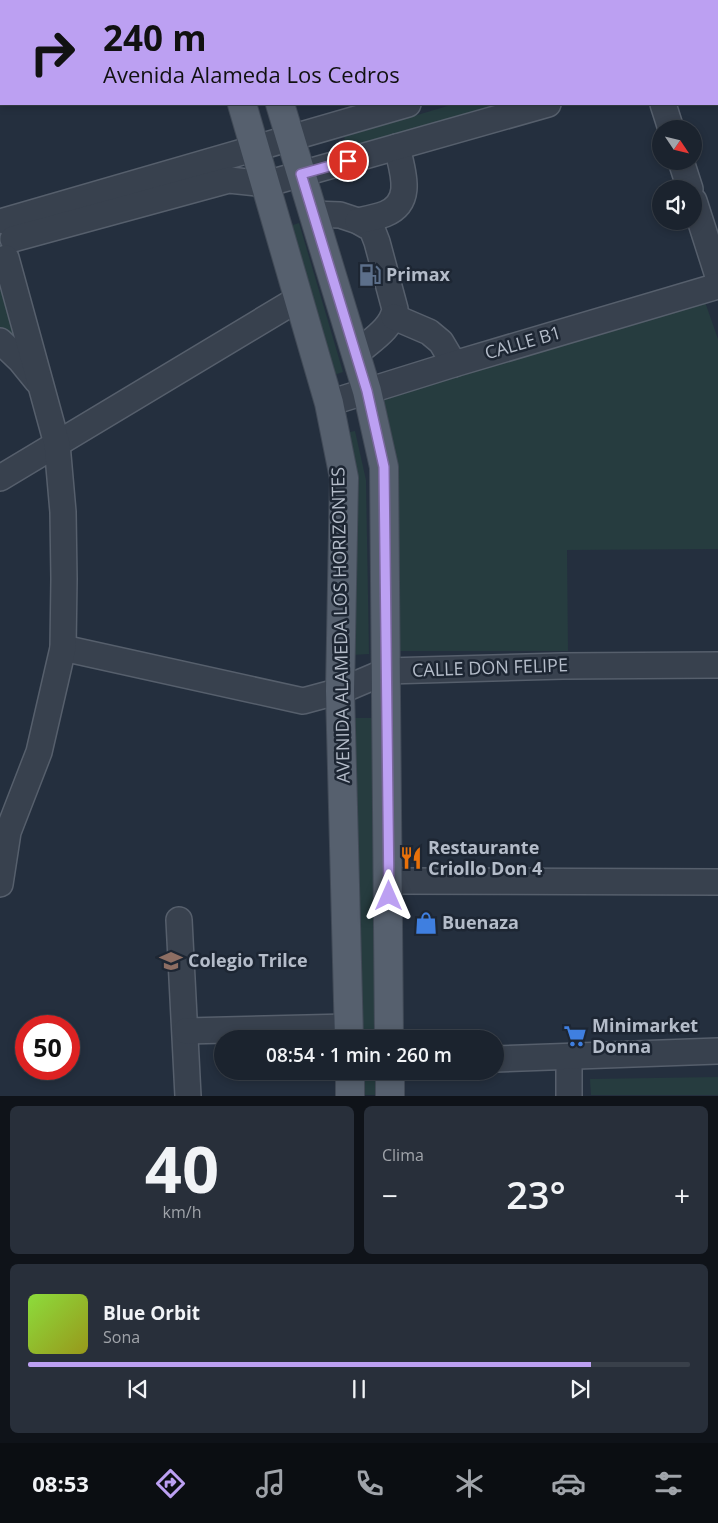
<!DOCTYPE html>
<html lang="es">
<meta charset="utf-8">
<style>
:root{--surface:#1b232e;--page:#282f3a;--text:#f1f3f6;--muted:#a0a4aa;--line:#39404a;--accent:#bca0f2}
body{margin:0;font-family:"Open Sans",sans-serif;background:var(--page);color:var(--text);height:100vh;display:flex;flex-direction:column;font-size:19px;white-space:nowrap}
*{box-sizing:border-box;margin:0}
p{font-size:16px;color:var(--muted)}
.icon{flex:none;width:28px;height:28px;fill:none;stroke:currentColor;stroke-width:2;stroke-linecap:round;stroke-linejoin:round}
.map{position:relative;height:1096px;overflow:hidden}
.details{display:flex;flex-direction:column;gap:10px;padding:10px;background:#0f1319;flex:1}
.details>*{flex:none}
.top-card{position:absolute;left:0px;top:0px;width:719px;height:105px;box-shadow:0 2px 8px #0003,0 0 0 1px var(--line);background:#bca0f2;color:#111;overflow:hidden}
.needle{width:32px;rotate:125deg}
.tools{position:absolute;left:652px;top:120px;display:grid;gap:10px}
.tools a{display:grid;place-items:center;width:50px;height:50px;border-radius:50%;background:var(--surface);box-shadow:0 2px 8px #0003,0 0 0 1px var(--line);font-size:25px}
.speed{position:absolute;left:15px;top:1015px;display:flex;gap:10px;font-size:25px;font-weight:700;text-align:center}
.speed>*{display:grid;place-content:center;width:65px;height:65px;border-radius:50%;background:var(--surface);box-shadow:0 2px 8px #0003,0 0 0 1px var(--line);line-height:1}
.speed .limit{border:8px solid #d22;background:#fff;color:#111}
.pin{position:absolute;display:grid;place-items:center;width:42px;height:42px;color:#fff;margin:-21px;border:2px solid #fff;border-radius:50%;box-shadow:0 1px 5px #0007}
.me{position:absolute;width:55px;margin:-28px;rotate:0deg;stroke-linejoin:round;filter:drop-shadow(0 0 4px #0008)}
.turn{display:flex;align-items:center;gap:18px;height:105px;padding:0 20px;font-size:22px}
.turn .icon{width:65px;height:65px;stroke-width:2.5}
.turn b{display:block;font-size:35px;line-height:42px}
.big{font-size:38px;font-weight:600;line-height:1.1}
.details .tile{flex:1;display:flex;flex-direction:column;justify-content:center;gap:8px;min-width:0;padding:0 18px;border-radius:8px;background:var(--page)}
.details .dial{align-items:center;gap:0}
.dial b{font-size:65px;line-height:1}
.song{display:flex;align-items:center;gap:15px}
.cover{width:60px;height:60px;border-radius:8px;background:linear-gradient(135deg,hsl(90 70% 55%),hsl(60 70% 35%))}
.played{height:5px;border-radius:2px;background:linear-gradient(90deg,var(--accent) 85%,var(--line) 85%)}
.keys{display:flex;justify-content:space-around;direction:ltr}
.heat{display:flex;justify-content:space-between;align-items:center;font-size:28px;direction:ltr}
.details .tiles{flex:1;display:grid;gap:10px;grid-template-columns:1fr 1fr}
.tile:last-child{grid-column:span 2}
.trip{position:absolute;left:214px;top:1030px;width:290px;height:50px;border-radius:25px;background:var(--surface);box-shadow:0 2px 8px #0003,0 0 0 1px var(--line);font-weight:600;line-height:50px;text-align:center}
.dock{display:flex;height:80px;justify-content:space-around;align-items:center;background:#0b0e12;color:var(--muted)}
.dock .icon{width:35px;height:35px}
.dock .current{color:var(--accent)}
.dock b{font-size:22px;color:var(--text)}
.map>svg:first-child{display:block}
.green{fill:#263c3f}
.lines{fill:none;stroke-linecap:round;stroke-linejoin:round}
.minor-casing{stroke:#565f6c;stroke-width:28}
.major-casing{stroke:#414a57;stroke-width:30}
.minor{stroke:#38414e;stroke-width:25}
.major{stroke:#56606e;stroke-width:28}
.route-casing{stroke:#7a689d;stroke-width:12}
.route{stroke:#bca0f2;stroke-width:9}
.labels{text-anchor:middle;stroke-width:5;stroke-linejoin:round;paint-order:stroke}
.poi-label{font-size:18px;font-weight:bold;fill:#b4bcc9;stroke:#1d2633;text-anchor:start}
.street-label{font-size:18px;fill:#b4bcc9;stroke:#1d2633}
</style>
<div class="map">
<svg width="718" height="1096" viewBox="0 0 718 1096">
<rect width="100%" height="100%" fill="#242f3e"/>
<g class="green">
<polygon points="454,104 521,104 349,155 344,137"/>
<polygon points="299,223 343,372 328,377 284,228"/>
<polygon points="4,289 23,343 0,329 0,291"/>
<polygon points="704,299 718,339 718,549 567,550 568,651 399,651 381,399"/>
<polygon points="355,431 366,480 369,654 352,655 339,434"/>
<polygon points="351,718 373,718 379,1039 357,1039"/>
<rect x="358" y="1071" width="22" height="24"/>
<polygon points="718,1077 718,1095 591,1095 590,1079"/>
</g>
<g class="lines">
<defs>
<g id="minor">
<polyline points="663,104 671,129"/>
<polyline points="681,161 690,189"/>
<polyline points="694,201 718,276"/>
<path d="M 313,214 L 340,215 L 358,221 L 372,229 L 377,242 L 395,309 C 392,329 370,341 356,354"/>
<polyline points="4,221 408,104"/>
<path d="M 358,221 C 367,219 377,217 385,214 C 415,202 402,170 397,147"/>
<polyline points="13,239 229,180 266,184 548,104"/>
<polyline points="394,317 429,332 441,342 454,364"/>
<polyline points="0,341 20,360 37,381"/>
<polyline points="329,403 454,364 718,286"/>
<polyline points="0,478 298,299"/>
<polyline points="63,648 303,701 340,691 387,671 563,666 718,665"/>
<polyline points="389,881 718,882"/>
<polyline points="0,884 8,832 39,752 63,648 64,579 63,512 57,444 6,258"/>
<polyline points="179,920 188,1096"/>
<polyline points="186,1031 348,1027"/>
<polyline points="569,1057 569,1096"/>
<polyline points="495,1059 718,1051"/>
</g>
<g id="major">
<polyline points="214,0 214,1"/>
<polyline points="251,0 252,1"/>
<polyline points="242,104 329,403 344,478 340,691 349,1039"/>
<polyline points="280,104 367,391 384,467 389,1039"/>
<polyline points="350,1071 350,1096"/>
<polyline points="390,1071 390,1096"/>
</g>
</defs>
<use href="#minor" class="minor-casing"/>
<use href="#major" class="major-casing"/>
<use href="#minor" class="minor"/>
<use href="#major" class="major"/>
</g>
<g class="lines">
<defs>
<polyline id="route" points="348,161 301,174 367,391 384,467 389,896"/>
</defs>
<use href="#route" class="route-casing"/>
<use href="#route" class="route"/>
</g>
<defs>
<symbol id="fuel-bare" viewBox="-9 -9 18 18"><path d="M-5.5-6h7V0h2V4h1.3V-2.5L3-4.5l.8-.8L6-3V5H2.5V1h-1V6h-7ZM-4.2-4.7v3.2H.2V-4.7Z" fill="#5c6f8a" stroke="#1d2633" stroke-width="2.5" paint-order="stroke"/></symbol>
<symbol id="restaurant-bare" viewBox="-9 -9 18 18"><path d="M-5-6h1v4h1v-4h1v4h1v-4h1v5L-1.5 .5V6h-2V.5L-5-1ZM5-6V6H3V1.5H1.5Q1.5-4 5-6Z" fill="#e8710a" stroke="#1d2633" stroke-width="2.5" paint-order="stroke"/></symbol>
<symbol id="shop-bare" viewBox="-9 -9 18 18"><path d="M-5-2.5h2.3a2.7 3.5 0 0 1 5.4 0H5L5.5 6h-11ZM-1.5-2.5h3a1.5 2.3 0 0 0-3 0Z" fill="#3f7fe0" stroke="#1d2633" stroke-width="2.5" paint-order="stroke"/></symbol>
<symbol id="school-bare" viewBox="-9 -9 18 18"><path d="M0-5L7-2L0 1L-7-2ZM-4 1L0 2.5L4 1V4Q0 6-4 4Z" fill="#8d6e63" stroke="#1d2633" stroke-width="2.5" paint-order="stroke"/></symbol>
<symbol id="supermarket-bare" viewBox="-9 -9 18 18"><path d="M-6-5.5h2.5l.6 2H6L4.5 2H-2.5L-4.4-4H-6ZM-1.5 3.2a1.3 1.3 0 1 0 .1 0ZM3 3.2a1.3 1.3 0 1 0 .1 0Z" fill="#3f7fe0" stroke="#1d2633" stroke-width="2.5" paint-order="stroke"/></symbol>
</defs>
<g fill-rule="evenodd">
<use href="#fuel-bare" x="354" y="259" width="32" height="32"/>
<use href="#restaurant-bare" x="395" y="842" width="32" height="32"/>
<use href="#shop-bare" x="410" y="907" width="32" height="32"/>
<use href="#school-bare" x="155" y="945" width="32" height="32"/>
<use href="#supermarket-bare" x="559" y="1020" width="32" height="32"/>
</g>
<g class="labels">
<g class="poi-label">
<text x="386" y="281">Primax</text>
<text x="428" y="854">Restaurante<tspan x="428" dy="21">Criollo Don 4</tspan></text>
<text x="442" y="929">Buenaza</text>
<text x="188" y="967">Colegio Trilce</text>
<text x="592" y="1032">Minimarket<tspan x="592" dy="21">Donna</tspan></text>
</g>
<g class="street-label">
<text transform="translate(523 343) rotate(-16)" y="6">CALLE B1</text>
<text transform="translate(341 625) rotate(-91)" y="6">AVENIDA ALAMEDA LOS HORIZONTES</text>
<text transform="translate(490 668) rotate(-2)" y="6">CALLE DON FELIPE</text>
</g>
</g>
</svg>
<div class="tools">
<a><svg class="needle" viewBox="-14 -14 28 28"><path d="M0-13l5 13h-10z" fill="#e53935"/><path d="M0 13l5-13h-10z" fill="#a0a4aa"/></svg></a>
<a><svg class="icon" aria-label="sound" viewBox="0 0 24 24"><path d="M4 9h4l5-4v14l-5-4H4zM17 9q2 3 0 6"/></svg></a>
</div>
<div class="speed"><div class="limit">50</div></div>
<div class="pin" style="left:348px;top:161px;background:#d93025"><svg class="icon" aria-label="arrive" viewBox="0 0 24 24"><path d="M6 21V4h12l-3 4 3 4H6"/></svg></div>
<svg class="me" style="left:389px;top:896px" viewBox="-20 -20 40 40"><path d="M0-17L14 15 0 8-14 15z" fill="#bca0f2" stroke="#fff" stroke-width="4"/></svg>
<div class="trip">08:54 · 1 min · 260 m</div>
<div class="top-card">
<div class="turn"><svg class="icon" aria-label="right" viewBox="0 0 24 24"><path d="M7 20v-9h11M14 6l5 5-5 5"/></svg><div><b>240 m</b>Avenida Alameda Los Cedros</div></div>
</div>
</div>
<section class="details">
<div class="tiles">
<div class="tile dial"><b>40</b><p>km/h</p></div>
<div class="tile"><p>Clima</p>
<div class="heat"><a>−</a><b class="big">23°</b><a>+</a></div>
</div>
<div class="tile">
<div class="song"><i class="cover"></i><div><b>Blue Orbit</b><p>Sona</p></div></div>
<div class="played"></div>
<div class="keys"><svg class="icon" aria-label="previous" viewBox="0 0 24 24"><path d="M18 5L8 12l10 7zM5 5v14"/></svg><svg class="icon" aria-label="pause" viewBox="0 0 24 24"><path d="M8 5v14M16 5v14"/></svg><svg class="icon" aria-label="next" viewBox="0 0 24 24"><path d="M6 5l10 7-10 7zM19 5v14"/></svg></div>
</div>
</div>
</section>
<nav class="dock">
<b>08:53</b>
<svg class="icon current" aria-label="directions" viewBox="0 0 24 24"><path d="M12 3l9 9-9 9-9-9zM9 14v-3h6M13 9l2 2-2 2"/></svg>
<svg class="icon" aria-label="music" viewBox="0 0 24 24"><path d="M9 18V5l10-2v13"/><circle cx="6" cy="18" r="3"/><circle cx="16" cy="16" r="3"/></svg>
<svg class="icon" aria-label="phone" viewBox="0 0 24 24"><path d="M5 4h4l2 5-3 2q2 4 5 5l2-3 5 2v4C11 20 4 13 5 4z"/></svg>
<svg class="icon" aria-label="climate" viewBox="0 0 24 24"><path d="M12 3v18M4 7l16 10M4 17L20 7"/></svg>
<svg class="icon" aria-label="car" viewBox="0 0 24 24"><path d="M5 17H2v-5l4-1 3-4h7l3 4 3 1v5h-3M9 17h6M6 11h13"/><circle cx="7" cy="17" r="2"/><circle cx="17" cy="17" r="2"/></svg>
<svg class="icon" aria-label="filters" viewBox="0 0 24 24"><path d="M4 7h16M4 17h16"/><circle cx="9" cy="7" r="2"/><circle cx="15" cy="17" r="2"/></svg>
</nav>
